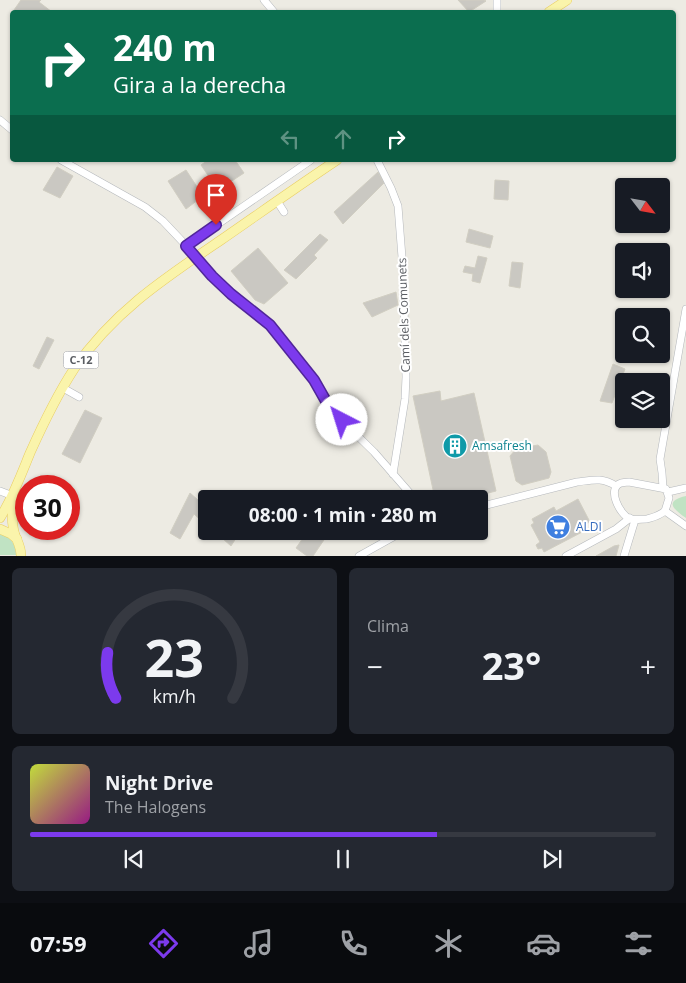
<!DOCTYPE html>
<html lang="es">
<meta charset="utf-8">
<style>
:root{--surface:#171b24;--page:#242831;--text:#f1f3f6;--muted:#9ea1a6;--line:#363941;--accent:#7c3aed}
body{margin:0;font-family:"Open Sans",sans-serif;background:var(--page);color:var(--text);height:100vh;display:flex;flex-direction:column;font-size:19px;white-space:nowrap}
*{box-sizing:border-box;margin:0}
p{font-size:16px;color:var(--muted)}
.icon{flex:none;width:28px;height:28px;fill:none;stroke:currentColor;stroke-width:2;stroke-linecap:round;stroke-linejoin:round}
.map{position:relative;height:556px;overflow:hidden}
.sheet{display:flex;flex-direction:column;gap:12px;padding:12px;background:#0d0f14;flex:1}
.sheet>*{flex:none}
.top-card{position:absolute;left:10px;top:10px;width:666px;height:152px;border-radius:5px;box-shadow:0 1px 4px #0004;background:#0b6e4f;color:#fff;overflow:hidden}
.needle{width:32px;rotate:121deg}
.buttons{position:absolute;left:615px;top:178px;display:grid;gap:10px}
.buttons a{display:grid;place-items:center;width:55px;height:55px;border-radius:5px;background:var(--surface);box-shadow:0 1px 4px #0004;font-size:25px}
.speed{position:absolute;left:15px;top:475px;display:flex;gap:10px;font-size:25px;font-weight:700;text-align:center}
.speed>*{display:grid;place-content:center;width:65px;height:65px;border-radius:50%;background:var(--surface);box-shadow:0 1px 4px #0004;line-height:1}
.speed .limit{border:8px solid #d22;background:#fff;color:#111}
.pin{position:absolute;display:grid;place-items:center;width:42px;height:42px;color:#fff;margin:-51px -21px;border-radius:50% 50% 50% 0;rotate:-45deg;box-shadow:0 0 5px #0007}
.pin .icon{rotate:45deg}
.me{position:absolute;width:55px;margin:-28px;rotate:320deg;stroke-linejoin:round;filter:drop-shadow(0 0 4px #0008)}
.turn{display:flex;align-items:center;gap:18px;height:105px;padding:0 20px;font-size:22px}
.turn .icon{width:65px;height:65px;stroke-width:2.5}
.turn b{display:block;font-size:35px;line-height:42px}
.lanes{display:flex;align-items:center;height:48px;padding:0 20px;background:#0003;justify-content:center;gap:25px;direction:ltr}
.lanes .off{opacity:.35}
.big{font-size:38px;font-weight:700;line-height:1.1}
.sheet .widget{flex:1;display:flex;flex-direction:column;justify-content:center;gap:8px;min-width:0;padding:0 18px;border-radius:8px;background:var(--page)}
.sheet .dial{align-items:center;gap:0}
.dial svg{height:130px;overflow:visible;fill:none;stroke:var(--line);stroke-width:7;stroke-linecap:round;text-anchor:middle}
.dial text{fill:var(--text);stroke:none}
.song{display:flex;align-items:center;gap:15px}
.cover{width:60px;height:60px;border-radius:8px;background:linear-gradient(135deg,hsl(70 70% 55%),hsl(310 70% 35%))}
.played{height:5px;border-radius:2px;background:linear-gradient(90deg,var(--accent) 65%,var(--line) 65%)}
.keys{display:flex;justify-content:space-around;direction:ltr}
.heat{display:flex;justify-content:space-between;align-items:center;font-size:28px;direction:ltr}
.sheet .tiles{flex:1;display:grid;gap:12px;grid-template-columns:1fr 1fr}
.widget:last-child{grid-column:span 2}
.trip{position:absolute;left:198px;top:490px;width:290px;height:50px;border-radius:5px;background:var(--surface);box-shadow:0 1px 4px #0004;font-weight:700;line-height:50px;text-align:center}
.tabs{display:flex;height:80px;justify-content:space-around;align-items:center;background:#090b0e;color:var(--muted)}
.tabs .icon{width:35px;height:35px}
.tabs .on{color:var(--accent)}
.tabs b{font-size:22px;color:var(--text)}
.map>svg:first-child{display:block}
.green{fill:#c0e3c3}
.building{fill:#cac8c2;stroke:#d1cec2}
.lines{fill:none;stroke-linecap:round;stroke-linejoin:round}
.minor-casing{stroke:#b5b8bc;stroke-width:8}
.major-casing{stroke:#e9cd60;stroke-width:10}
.minor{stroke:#fff;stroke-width:7}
.major{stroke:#faf4ab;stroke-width:9}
.route-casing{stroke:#51269a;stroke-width:12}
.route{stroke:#7c3aed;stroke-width:9}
.labels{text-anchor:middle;stroke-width:4;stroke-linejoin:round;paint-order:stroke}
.shield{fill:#fff;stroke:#8c8e92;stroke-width:1}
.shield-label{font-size:11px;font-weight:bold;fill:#5b5e63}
.street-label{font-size:12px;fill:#5b5e63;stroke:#fff}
.culture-label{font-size:12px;fill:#0d838f;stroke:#fff;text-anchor:start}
.shop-label{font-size:12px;fill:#366cbe;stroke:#fff;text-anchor:start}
</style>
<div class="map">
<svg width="686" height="556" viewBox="0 0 686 556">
<rect width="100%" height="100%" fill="#edebe3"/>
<g class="green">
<path d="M 686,496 L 686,518 C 673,509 664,501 686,496 Z"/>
<path d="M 0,534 C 11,537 16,544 16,555 L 0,555 Z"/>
</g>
<g class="building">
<polygon points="21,0 41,0 39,2 52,12 17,12 14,10"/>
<polygon points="458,0 484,0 486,1 469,12"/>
<polygon points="208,160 235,160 244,173 218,190 201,165"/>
<polygon points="57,167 73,176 60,198 43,190"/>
<polygon points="186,170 203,196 186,209 168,181"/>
<polygon points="378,172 384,183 343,224 334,212"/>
<polygon points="495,180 509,181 508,200 494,199"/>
<polygon points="469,229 493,236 490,248 466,242"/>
<polygon points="320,234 328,240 314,255 317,258 296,279 284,270"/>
<polygon points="258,248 288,283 264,304 255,300 231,271"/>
<polygon points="478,256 487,258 480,283 472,281 473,274 463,272 465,266 475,268"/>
<polygon points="512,262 523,263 520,288 509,286"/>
<polygon points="396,292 398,305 372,317 363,303"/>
<polygon points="47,337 54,340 39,369 33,366"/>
<polygon points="613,364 625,369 612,403 600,401"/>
<polygon points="440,391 441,401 474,393 496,491 465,499 435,499 413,396"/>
<polygon points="85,410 102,418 80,463 62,454"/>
<polygon points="538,445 546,452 551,472 549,478 522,485 516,481 510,456 516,449"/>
<polygon points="190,493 206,507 206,525 194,514 180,539 170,533"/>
<polygon points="578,499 590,522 583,525 586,530 544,552 542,548 538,549 536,545 540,542 531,525 534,523 532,519 554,507 556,511"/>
<polygon points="214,531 234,531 238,535 231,546"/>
<polygon points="308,531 330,531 313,556 307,556 296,548"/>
<polygon points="619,545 616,556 596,556 614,546"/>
</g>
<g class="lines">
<defs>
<g id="minor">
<polyline points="264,0 274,12"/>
<polyline points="497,0 497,12"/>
<polyline points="0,120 12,130"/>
<polyline points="61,160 145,207 163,221 196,256 213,276 270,325 313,380 331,410 374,452 415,499"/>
<polyline points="377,160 391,188 398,206 403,270 406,377 405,399 393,474"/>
<polyline points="277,201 284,212"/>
<polyline points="186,246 311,160"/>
<polyline points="63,388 79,397"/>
<path d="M 629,482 L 666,489 L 669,498 L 665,511 C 659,516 654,517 647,519 C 641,519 635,520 630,519 C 620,515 606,488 621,483 C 621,483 628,482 629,482 Z"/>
<polyline points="663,488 662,473 660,459 686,309"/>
<polyline points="0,491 13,496"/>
<polyline points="668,492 686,488"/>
<path d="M 479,507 L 577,482 C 593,480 602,477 616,486"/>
<polyline points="665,511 686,526"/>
<polyline points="359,556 404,531"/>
<polyline points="566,556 616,529 630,518"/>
<polyline points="624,556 635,520"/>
</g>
<g id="major">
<polyline points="549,12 567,0"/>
<path d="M 14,497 C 12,509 11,523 15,535 C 18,543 21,547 21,556"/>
<path d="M 0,518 C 13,497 21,475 30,453 C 43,424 57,395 74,369 C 114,311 165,278 221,240 C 260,213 298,186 337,160"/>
<polyline points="0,529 11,534 17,539"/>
</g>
</defs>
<use href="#minor" class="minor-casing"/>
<use href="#major" class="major-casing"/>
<use href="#minor" class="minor"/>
<use href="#major" class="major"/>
</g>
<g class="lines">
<defs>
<polyline id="route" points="216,225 186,246 212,276 231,294 270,325 314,380 331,410 342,420"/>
</defs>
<use href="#route" class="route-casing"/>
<use href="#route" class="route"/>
</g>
<defs>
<symbol id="building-disc" viewBox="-11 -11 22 22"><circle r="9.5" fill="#0f9aa8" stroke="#fff"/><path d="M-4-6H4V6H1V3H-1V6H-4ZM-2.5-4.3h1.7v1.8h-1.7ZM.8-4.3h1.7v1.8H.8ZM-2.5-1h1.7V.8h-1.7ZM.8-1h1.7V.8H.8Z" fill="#fff"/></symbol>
<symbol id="supermarket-disc" viewBox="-11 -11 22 22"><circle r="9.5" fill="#3f7fe0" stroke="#fff"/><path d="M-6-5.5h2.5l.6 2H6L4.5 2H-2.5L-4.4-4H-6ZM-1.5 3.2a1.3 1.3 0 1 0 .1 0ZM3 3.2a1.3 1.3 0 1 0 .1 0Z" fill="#fff"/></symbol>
</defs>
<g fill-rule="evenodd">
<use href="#building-disc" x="441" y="432" width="28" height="28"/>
<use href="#supermarket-disc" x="544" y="513" width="28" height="28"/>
</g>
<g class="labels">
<rect class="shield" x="63.5" y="351.5" width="35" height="17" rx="4"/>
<g class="shield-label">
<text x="81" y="364">C-12</text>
</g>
<g class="street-label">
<text transform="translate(404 315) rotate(-92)" y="4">Camí dels Comunets</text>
</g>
<g class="culture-label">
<text x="472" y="450">Amsafresh</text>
</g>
<g class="shop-label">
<text x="576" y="531">ALDI</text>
</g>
</g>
</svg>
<div class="buttons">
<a><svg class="needle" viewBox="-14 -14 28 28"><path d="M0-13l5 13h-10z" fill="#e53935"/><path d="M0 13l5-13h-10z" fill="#9ea1a6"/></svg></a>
<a><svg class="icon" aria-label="sound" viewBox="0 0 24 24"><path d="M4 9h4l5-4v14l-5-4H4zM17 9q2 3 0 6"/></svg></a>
<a><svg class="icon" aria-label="search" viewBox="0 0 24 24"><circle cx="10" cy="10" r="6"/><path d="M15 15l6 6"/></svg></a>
<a><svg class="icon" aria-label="layers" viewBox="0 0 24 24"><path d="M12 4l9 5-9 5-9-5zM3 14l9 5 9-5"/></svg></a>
</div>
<div class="speed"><div class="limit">30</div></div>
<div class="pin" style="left:216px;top:225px;background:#d93025"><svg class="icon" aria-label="arrive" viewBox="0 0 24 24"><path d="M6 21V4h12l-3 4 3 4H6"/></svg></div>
<svg class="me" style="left:342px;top:420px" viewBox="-20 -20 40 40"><circle r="19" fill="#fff"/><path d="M0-13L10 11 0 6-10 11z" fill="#7c3aed"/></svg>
<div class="trip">08:00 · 1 min · 280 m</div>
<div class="top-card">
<div class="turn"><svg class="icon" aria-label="right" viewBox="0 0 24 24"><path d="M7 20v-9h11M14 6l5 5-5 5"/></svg><div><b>240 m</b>Gira a la derecha</div></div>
<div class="lanes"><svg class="icon off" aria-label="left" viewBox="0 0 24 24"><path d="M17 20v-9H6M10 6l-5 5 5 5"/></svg><svg class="icon off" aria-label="ahead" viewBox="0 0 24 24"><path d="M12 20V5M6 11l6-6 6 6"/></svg><svg class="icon" aria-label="right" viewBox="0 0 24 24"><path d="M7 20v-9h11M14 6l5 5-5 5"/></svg></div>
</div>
</div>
<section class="sheet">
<div class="tiles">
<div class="widget dial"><svg viewBox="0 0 100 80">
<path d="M14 69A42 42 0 1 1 86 69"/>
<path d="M14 69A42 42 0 0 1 9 41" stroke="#7c3aed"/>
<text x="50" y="56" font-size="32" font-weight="700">23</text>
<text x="50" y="72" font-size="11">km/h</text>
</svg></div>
<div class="widget"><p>Clima</p>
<div class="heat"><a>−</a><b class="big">23°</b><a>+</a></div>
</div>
<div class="widget">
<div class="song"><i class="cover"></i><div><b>Night Drive</b><p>The Halogens</p></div></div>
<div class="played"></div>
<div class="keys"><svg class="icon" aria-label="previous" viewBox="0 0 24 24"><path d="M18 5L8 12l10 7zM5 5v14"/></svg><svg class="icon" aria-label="pause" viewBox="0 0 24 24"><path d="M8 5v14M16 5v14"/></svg><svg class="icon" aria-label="next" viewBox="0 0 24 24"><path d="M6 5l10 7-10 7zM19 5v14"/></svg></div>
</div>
</div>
</section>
<nav class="tabs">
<b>07:59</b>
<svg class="icon on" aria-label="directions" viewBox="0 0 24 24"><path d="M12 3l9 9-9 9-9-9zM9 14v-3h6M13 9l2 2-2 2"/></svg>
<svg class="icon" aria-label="music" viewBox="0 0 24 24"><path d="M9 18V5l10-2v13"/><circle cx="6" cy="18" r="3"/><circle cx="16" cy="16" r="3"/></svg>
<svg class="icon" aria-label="phone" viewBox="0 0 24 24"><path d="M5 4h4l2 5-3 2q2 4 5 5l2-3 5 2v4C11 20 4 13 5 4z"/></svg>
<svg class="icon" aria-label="climate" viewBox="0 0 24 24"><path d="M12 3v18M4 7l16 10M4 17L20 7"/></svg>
<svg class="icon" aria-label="car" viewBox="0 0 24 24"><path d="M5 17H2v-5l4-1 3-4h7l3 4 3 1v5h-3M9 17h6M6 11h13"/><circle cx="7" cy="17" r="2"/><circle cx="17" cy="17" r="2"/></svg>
<svg class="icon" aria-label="filters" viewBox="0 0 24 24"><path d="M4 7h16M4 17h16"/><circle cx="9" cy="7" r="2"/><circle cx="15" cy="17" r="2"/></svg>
</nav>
